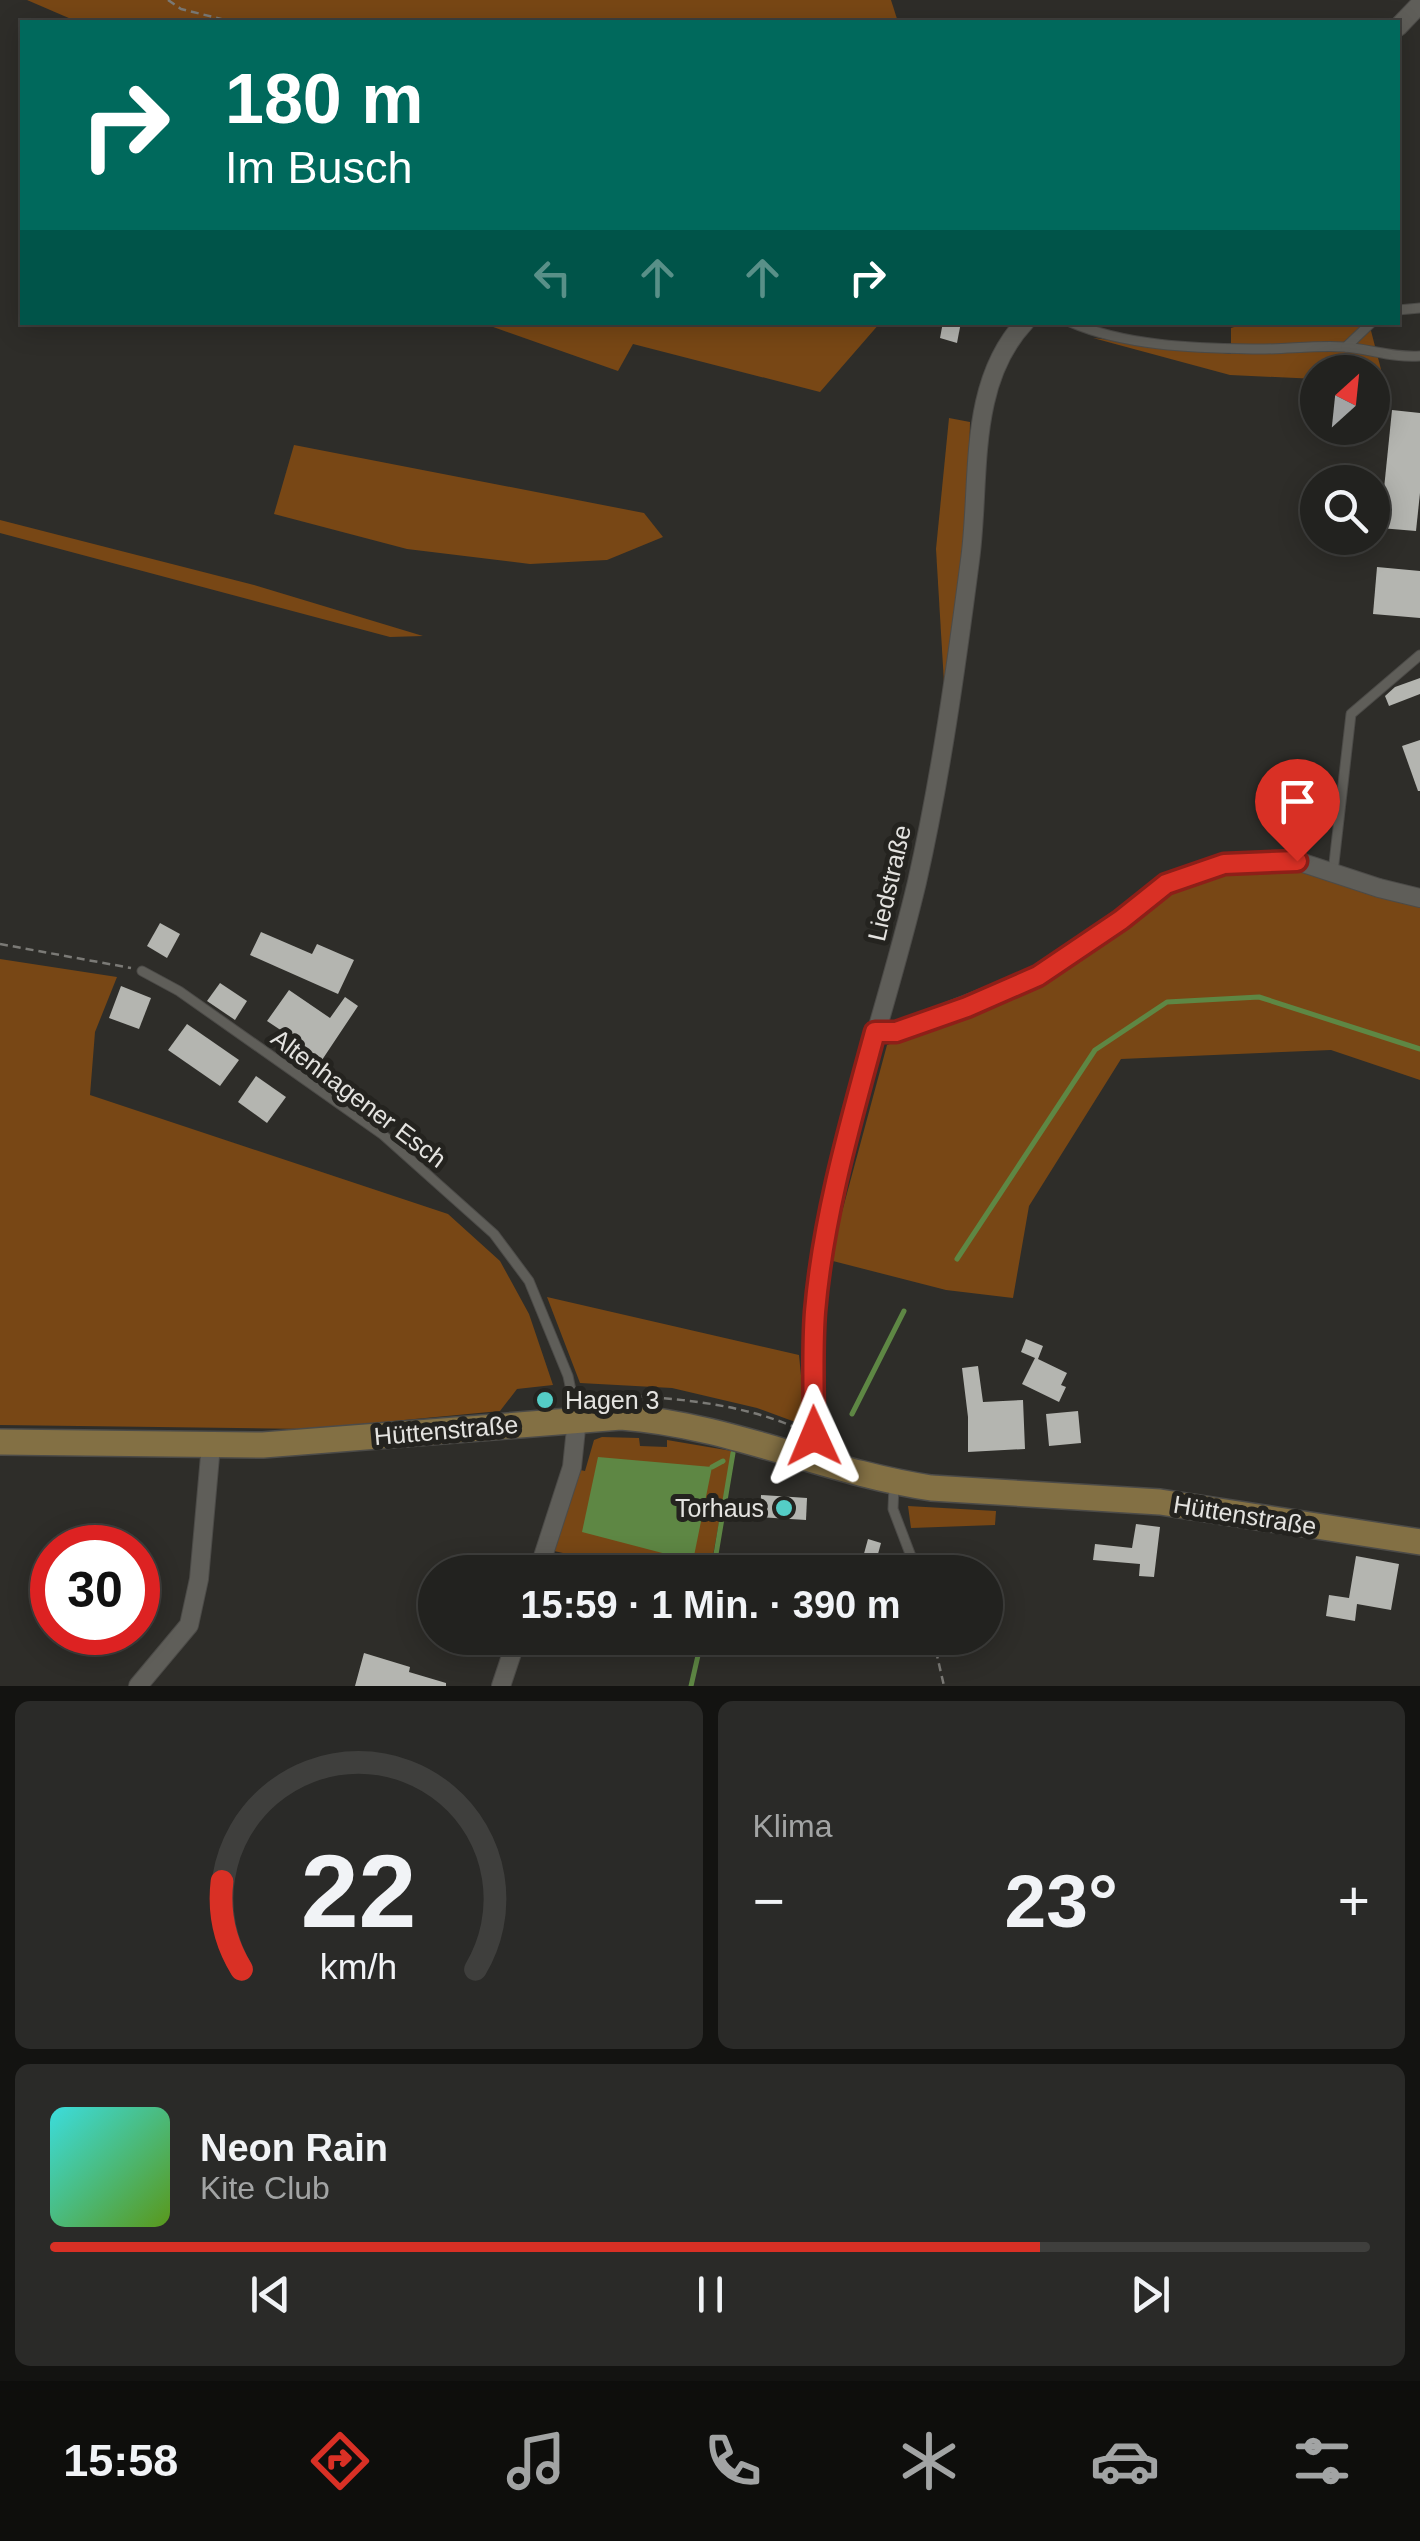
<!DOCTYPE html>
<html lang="de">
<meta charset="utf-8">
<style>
:root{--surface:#22221f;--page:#2a2a28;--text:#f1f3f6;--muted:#a2a4a4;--line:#3f3f3d;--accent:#d93025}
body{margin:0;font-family:Arial,sans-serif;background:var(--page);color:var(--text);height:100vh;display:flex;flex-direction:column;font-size:38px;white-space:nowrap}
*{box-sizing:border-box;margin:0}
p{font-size:32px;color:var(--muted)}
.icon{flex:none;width:55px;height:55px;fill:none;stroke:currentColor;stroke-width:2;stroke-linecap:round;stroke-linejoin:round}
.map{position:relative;height:1686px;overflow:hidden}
.details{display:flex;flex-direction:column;gap:15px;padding:15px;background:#131311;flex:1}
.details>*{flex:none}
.hud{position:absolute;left:20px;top:20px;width:1380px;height:305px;border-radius:0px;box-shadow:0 5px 25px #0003,0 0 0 2px var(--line);background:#00695c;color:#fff;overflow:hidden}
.needle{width:65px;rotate:27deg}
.buttons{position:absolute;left:1300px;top:355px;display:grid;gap:20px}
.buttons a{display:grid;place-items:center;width:90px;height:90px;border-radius:50%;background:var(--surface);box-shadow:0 5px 25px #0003,0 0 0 2px var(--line);font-size:50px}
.speed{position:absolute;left:30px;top:1525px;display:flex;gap:20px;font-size:50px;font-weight:700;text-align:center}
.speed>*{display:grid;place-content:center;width:130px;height:130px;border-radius:50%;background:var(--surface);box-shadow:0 5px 25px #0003,0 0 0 2px var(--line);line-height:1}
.speed .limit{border:15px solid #d22;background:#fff;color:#111}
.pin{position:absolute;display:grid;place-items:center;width:85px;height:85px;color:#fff;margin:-102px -42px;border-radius:50% 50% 50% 0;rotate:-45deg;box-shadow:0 0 10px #0007}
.pin .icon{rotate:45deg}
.me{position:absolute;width:110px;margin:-55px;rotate:359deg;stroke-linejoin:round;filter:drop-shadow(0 0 8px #0008)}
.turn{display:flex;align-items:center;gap:35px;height:210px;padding:0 40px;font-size:45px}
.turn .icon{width:130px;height:130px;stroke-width:2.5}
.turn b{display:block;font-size:70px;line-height:85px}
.lanes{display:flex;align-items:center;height:95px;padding:0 40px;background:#0003;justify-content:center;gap:50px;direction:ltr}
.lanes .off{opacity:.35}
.big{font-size:75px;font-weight:600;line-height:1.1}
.details .widget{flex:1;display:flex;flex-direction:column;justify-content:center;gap:15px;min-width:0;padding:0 35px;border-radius:15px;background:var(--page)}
.details .dial{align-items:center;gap:0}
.dial svg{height:260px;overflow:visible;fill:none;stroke:var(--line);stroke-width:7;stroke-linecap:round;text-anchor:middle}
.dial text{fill:var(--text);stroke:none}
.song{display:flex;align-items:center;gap:30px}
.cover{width:120px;height:120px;border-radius:15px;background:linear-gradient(135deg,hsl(180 70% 55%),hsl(90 70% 35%))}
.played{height:10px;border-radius:5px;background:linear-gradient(90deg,var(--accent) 75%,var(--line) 75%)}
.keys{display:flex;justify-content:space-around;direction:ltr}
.heat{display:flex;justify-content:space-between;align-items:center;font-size:55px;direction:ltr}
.details .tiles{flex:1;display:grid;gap:15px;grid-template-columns:1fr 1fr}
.widget:last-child{grid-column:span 2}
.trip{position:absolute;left:418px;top:1555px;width:585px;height:100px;border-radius:50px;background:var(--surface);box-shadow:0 5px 25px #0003,0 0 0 2px var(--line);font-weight:600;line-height:100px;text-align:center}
.tabs{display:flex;height:160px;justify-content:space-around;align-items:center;background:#0e0e0c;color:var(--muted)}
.tabs .icon{width:70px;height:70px}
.tabs .selected{color:var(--accent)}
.tabs b{font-size:45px;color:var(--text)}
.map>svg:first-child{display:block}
.green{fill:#784715}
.water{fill:#5e8744}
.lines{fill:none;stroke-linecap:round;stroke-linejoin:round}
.stream{stroke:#5e8744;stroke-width:5}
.building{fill:#b4b5b0}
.service-casing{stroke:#4c4b48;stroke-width:11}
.minor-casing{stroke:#4c4b48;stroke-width:20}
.secondary-casing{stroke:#4c4b48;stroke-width:28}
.path{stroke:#7b7a76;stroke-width:2.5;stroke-dasharray:8 5;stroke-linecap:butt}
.service{stroke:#5f5e59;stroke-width:9}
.minor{stroke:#5f5e59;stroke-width:18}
.secondary{stroke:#837044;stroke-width:25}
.route-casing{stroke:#8d1f18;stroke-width:25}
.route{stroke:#d93025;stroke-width:18}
.poi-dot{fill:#54cdc6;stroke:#24231f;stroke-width:4}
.labels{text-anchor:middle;stroke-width:10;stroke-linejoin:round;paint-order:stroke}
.street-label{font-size:25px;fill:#e4e3e0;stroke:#24231f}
.poi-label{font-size:25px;fill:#e4e3e0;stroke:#24231f;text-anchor:start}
</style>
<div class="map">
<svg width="1420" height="1686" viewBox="0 0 1420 1686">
<rect width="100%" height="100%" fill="#2e2d29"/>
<g class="green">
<polygon points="27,0 891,0 898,22 78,22"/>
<polygon points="482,323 880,322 880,323 820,392 633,344 618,371"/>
<polygon points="1247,323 1369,323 1384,381 1373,381 1372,372 1318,372 1317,379 1230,375 1093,338 1231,354 1231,328"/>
<polygon points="949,418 970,422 967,537 944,683 936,549"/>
<polygon points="294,445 644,513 663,537 607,560 530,564 407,549 274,514"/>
<polygon points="0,520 254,585 423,636 390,637 0,533"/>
<polygon points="1297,870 1420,902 1420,1080 1331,1050 1121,1059 1029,1206 1013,1298 946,1290 829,1260 887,1045 1047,984 1167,893 1223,872"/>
<polygon points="0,959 117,977 95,1032 90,1095 448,1214 500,1261 529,1314 553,1385 517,1389 500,1411 308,1429 0,1425"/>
<polygon points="547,1297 799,1355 806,1426 757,1408 672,1388 580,1383"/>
<polygon points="602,1437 639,1438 640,1446 667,1447 667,1440 732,1451 710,1572 648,1572 554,1551 580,1470 585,1471 594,1440"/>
<polygon points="908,1506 996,1511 995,1525 911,1528"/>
</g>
<polygon class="water" points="598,1457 712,1467 693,1561 582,1532"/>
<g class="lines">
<g class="stream">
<polyline points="957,1259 1095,1050 1167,1002 1259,997 1420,1049"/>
<polyline points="852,1414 904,1311"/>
<polyline points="712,1467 723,1461"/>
<polyline points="713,1572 733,1453"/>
<polyline points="691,1686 702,1638"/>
</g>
</g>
<g class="building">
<polygon points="943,322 961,322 957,343 940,338"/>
<polygon points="1392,410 1420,413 1420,493 1416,531 1380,528"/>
<polygon points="1377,567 1420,571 1420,618 1373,614"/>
<polygon points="1420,678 1420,694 1389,706 1385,696 1395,687"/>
<polygon points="1420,740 1420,791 1418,791 1402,746"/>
<polygon points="160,923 180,934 167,958 147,946"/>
<polygon points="261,932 312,954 317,944 354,960 338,994 250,955"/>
<polygon points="220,983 247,1001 235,1020 207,1001"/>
<polygon points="121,986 151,998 139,1029 109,1018"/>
<polygon points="289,990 330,1018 345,997 358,1006 314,1072 297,1060 306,1047 267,1021"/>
<polygon points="187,1024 239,1060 220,1086 168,1050"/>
<polygon points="256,1076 286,1097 267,1123 238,1102"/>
<polygon points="1026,1339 1043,1346 1038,1359 1067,1373 1061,1385 1066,1387 1059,1402 1022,1384 1035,1358 1021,1352"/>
<polygon points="978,1366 983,1402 1023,1400 1025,1449 968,1452 968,1417 962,1368"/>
<polygon points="1078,1411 1081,1443 1049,1446 1046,1414"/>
<polygon points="761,1495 807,1498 806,1520 760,1517"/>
<polygon points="1136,1524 1160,1527 1154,1577 1139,1576 1140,1564 1093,1560 1095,1544 1132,1548"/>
<polygon points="868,1539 881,1543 873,1572 859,1572"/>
<polygon points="1356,1556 1399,1564 1391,1610 1357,1604 1355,1621 1326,1616 1329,1595 1349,1598"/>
<polygon points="364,1653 410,1667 409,1672 446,1683 446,1686 355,1686"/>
</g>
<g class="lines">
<defs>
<g id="service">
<polyline points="1398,310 1420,308"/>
<path d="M 1070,322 C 1125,346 1193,348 1252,349 C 1282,350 1314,345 1344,347 C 1370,349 1393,358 1420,356"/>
<polyline points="1346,347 1372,322"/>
<polyline points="1333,872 1351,714 1420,655"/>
<polyline points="142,971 179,991 382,1134 494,1234 529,1281 568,1376 577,1419"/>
<polyline points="894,1485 893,1509 917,1572"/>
</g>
<g id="minor">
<polyline points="1398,27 1420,4"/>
<polyline points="875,1032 896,1032 1038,976 1121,920 1166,884 1224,864 1297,861 1379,888 1420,898"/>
<path d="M 810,1460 C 820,1429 813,1394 813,1362 C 813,1324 817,1286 823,1249 C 844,1124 888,1005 917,882 C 941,776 956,668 970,560 C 981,481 966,385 1025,322"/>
<polyline points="538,1572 572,1467 577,1419"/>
<polyline points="138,1686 189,1625 199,1579 211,1445"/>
<polyline points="501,1686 517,1638"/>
</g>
<path id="secondary" d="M 0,1442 L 263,1445 L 621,1417 C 730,1425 824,1472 931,1488 L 1160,1502 L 1420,1542"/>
</defs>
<use href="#service" class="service-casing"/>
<use href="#minor" class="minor-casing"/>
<use href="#secondary" class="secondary-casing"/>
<g class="path">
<polyline points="168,0 181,9 233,22"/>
<polyline points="0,944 131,968"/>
<path d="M 586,1395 C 656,1396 734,1400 799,1429"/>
<polyline points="933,1638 944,1686"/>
</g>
<use href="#service" class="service"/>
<use href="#minor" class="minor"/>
<use href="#secondary" class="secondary"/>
</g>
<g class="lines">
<defs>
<path id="route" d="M 814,1436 C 814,1394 812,1353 815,1312 C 823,1217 850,1124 875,1032 L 896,1032 L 967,1007 L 1038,976 L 1121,920 L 1166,884 L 1224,864 L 1297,861"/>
</defs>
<use href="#route" class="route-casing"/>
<use href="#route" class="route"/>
</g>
<g class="poi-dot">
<circle cx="545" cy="1400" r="10"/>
<circle cx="784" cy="1508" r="10"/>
</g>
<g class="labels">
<g class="street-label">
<text transform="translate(889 883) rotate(-77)" y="9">Liedstraße</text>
<text transform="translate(359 1098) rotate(37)" y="9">Altenhagener Esch</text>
<text transform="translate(446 1430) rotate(-5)" y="9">Hüttenstraße</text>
<text transform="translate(1245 1515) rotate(9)" y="9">Hüttenstraße</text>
</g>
<g class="poi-label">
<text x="565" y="1409">Hagen 3</text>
<text x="764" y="1517" text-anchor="end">Torhaus</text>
</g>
</g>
</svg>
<div class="buttons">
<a><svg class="needle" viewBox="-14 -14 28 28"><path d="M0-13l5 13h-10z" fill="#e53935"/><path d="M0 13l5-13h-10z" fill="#a2a4a4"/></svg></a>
<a><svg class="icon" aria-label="search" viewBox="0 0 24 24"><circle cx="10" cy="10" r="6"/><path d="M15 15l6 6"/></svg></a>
</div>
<div class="speed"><div class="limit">30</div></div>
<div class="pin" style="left:1297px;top:861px;background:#d93025"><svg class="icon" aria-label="arrive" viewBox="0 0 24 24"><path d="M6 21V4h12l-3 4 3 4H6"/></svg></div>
<svg class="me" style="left:814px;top:1436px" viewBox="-20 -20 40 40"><path d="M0-17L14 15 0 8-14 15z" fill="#d93025" stroke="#fff" stroke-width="4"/></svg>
<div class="trip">15:59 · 1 Min. · 390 m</div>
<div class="hud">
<div class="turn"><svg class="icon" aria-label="right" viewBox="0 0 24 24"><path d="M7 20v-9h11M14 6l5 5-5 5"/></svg><div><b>180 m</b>Im Busch</div></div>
<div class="lanes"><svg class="icon off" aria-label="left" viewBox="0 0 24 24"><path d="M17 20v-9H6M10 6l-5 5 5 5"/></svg><svg class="icon off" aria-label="ahead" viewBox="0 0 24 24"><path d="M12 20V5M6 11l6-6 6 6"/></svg><svg class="icon off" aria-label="ahead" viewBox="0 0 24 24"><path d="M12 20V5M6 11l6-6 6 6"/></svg><svg class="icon" aria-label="right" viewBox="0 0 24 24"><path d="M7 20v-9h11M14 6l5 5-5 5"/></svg></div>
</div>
</div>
<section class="details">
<div class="tiles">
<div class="widget dial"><svg viewBox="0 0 100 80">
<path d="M14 69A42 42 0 1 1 86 69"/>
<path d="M14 69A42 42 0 0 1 8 42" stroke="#d93025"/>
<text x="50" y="56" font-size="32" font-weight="700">22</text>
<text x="50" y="72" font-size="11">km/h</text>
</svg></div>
<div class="widget"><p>Klima</p>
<div class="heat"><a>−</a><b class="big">23°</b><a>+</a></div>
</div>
<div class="widget">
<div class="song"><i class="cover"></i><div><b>Neon Rain</b><p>Kite Club</p></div></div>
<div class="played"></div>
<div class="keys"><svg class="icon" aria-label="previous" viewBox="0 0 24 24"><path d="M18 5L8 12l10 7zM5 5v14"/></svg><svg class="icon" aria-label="pause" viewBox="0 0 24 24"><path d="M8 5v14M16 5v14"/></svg><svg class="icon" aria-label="next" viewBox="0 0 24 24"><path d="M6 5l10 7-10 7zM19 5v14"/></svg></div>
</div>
</div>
</section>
<nav class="tabs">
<b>15:58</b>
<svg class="icon selected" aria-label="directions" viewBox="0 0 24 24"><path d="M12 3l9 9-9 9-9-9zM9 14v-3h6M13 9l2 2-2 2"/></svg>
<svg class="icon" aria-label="music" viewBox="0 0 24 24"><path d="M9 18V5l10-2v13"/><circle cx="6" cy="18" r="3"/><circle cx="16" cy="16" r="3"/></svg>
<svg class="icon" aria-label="phone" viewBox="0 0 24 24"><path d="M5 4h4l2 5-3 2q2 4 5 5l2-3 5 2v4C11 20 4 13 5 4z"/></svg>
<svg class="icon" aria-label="climate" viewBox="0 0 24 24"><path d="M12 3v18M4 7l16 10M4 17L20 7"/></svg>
<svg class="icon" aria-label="car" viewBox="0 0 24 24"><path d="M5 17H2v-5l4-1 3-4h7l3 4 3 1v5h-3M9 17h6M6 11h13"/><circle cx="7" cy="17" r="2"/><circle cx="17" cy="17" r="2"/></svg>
<svg class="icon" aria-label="filters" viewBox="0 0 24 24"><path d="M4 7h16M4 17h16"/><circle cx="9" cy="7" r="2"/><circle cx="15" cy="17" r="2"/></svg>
</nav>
